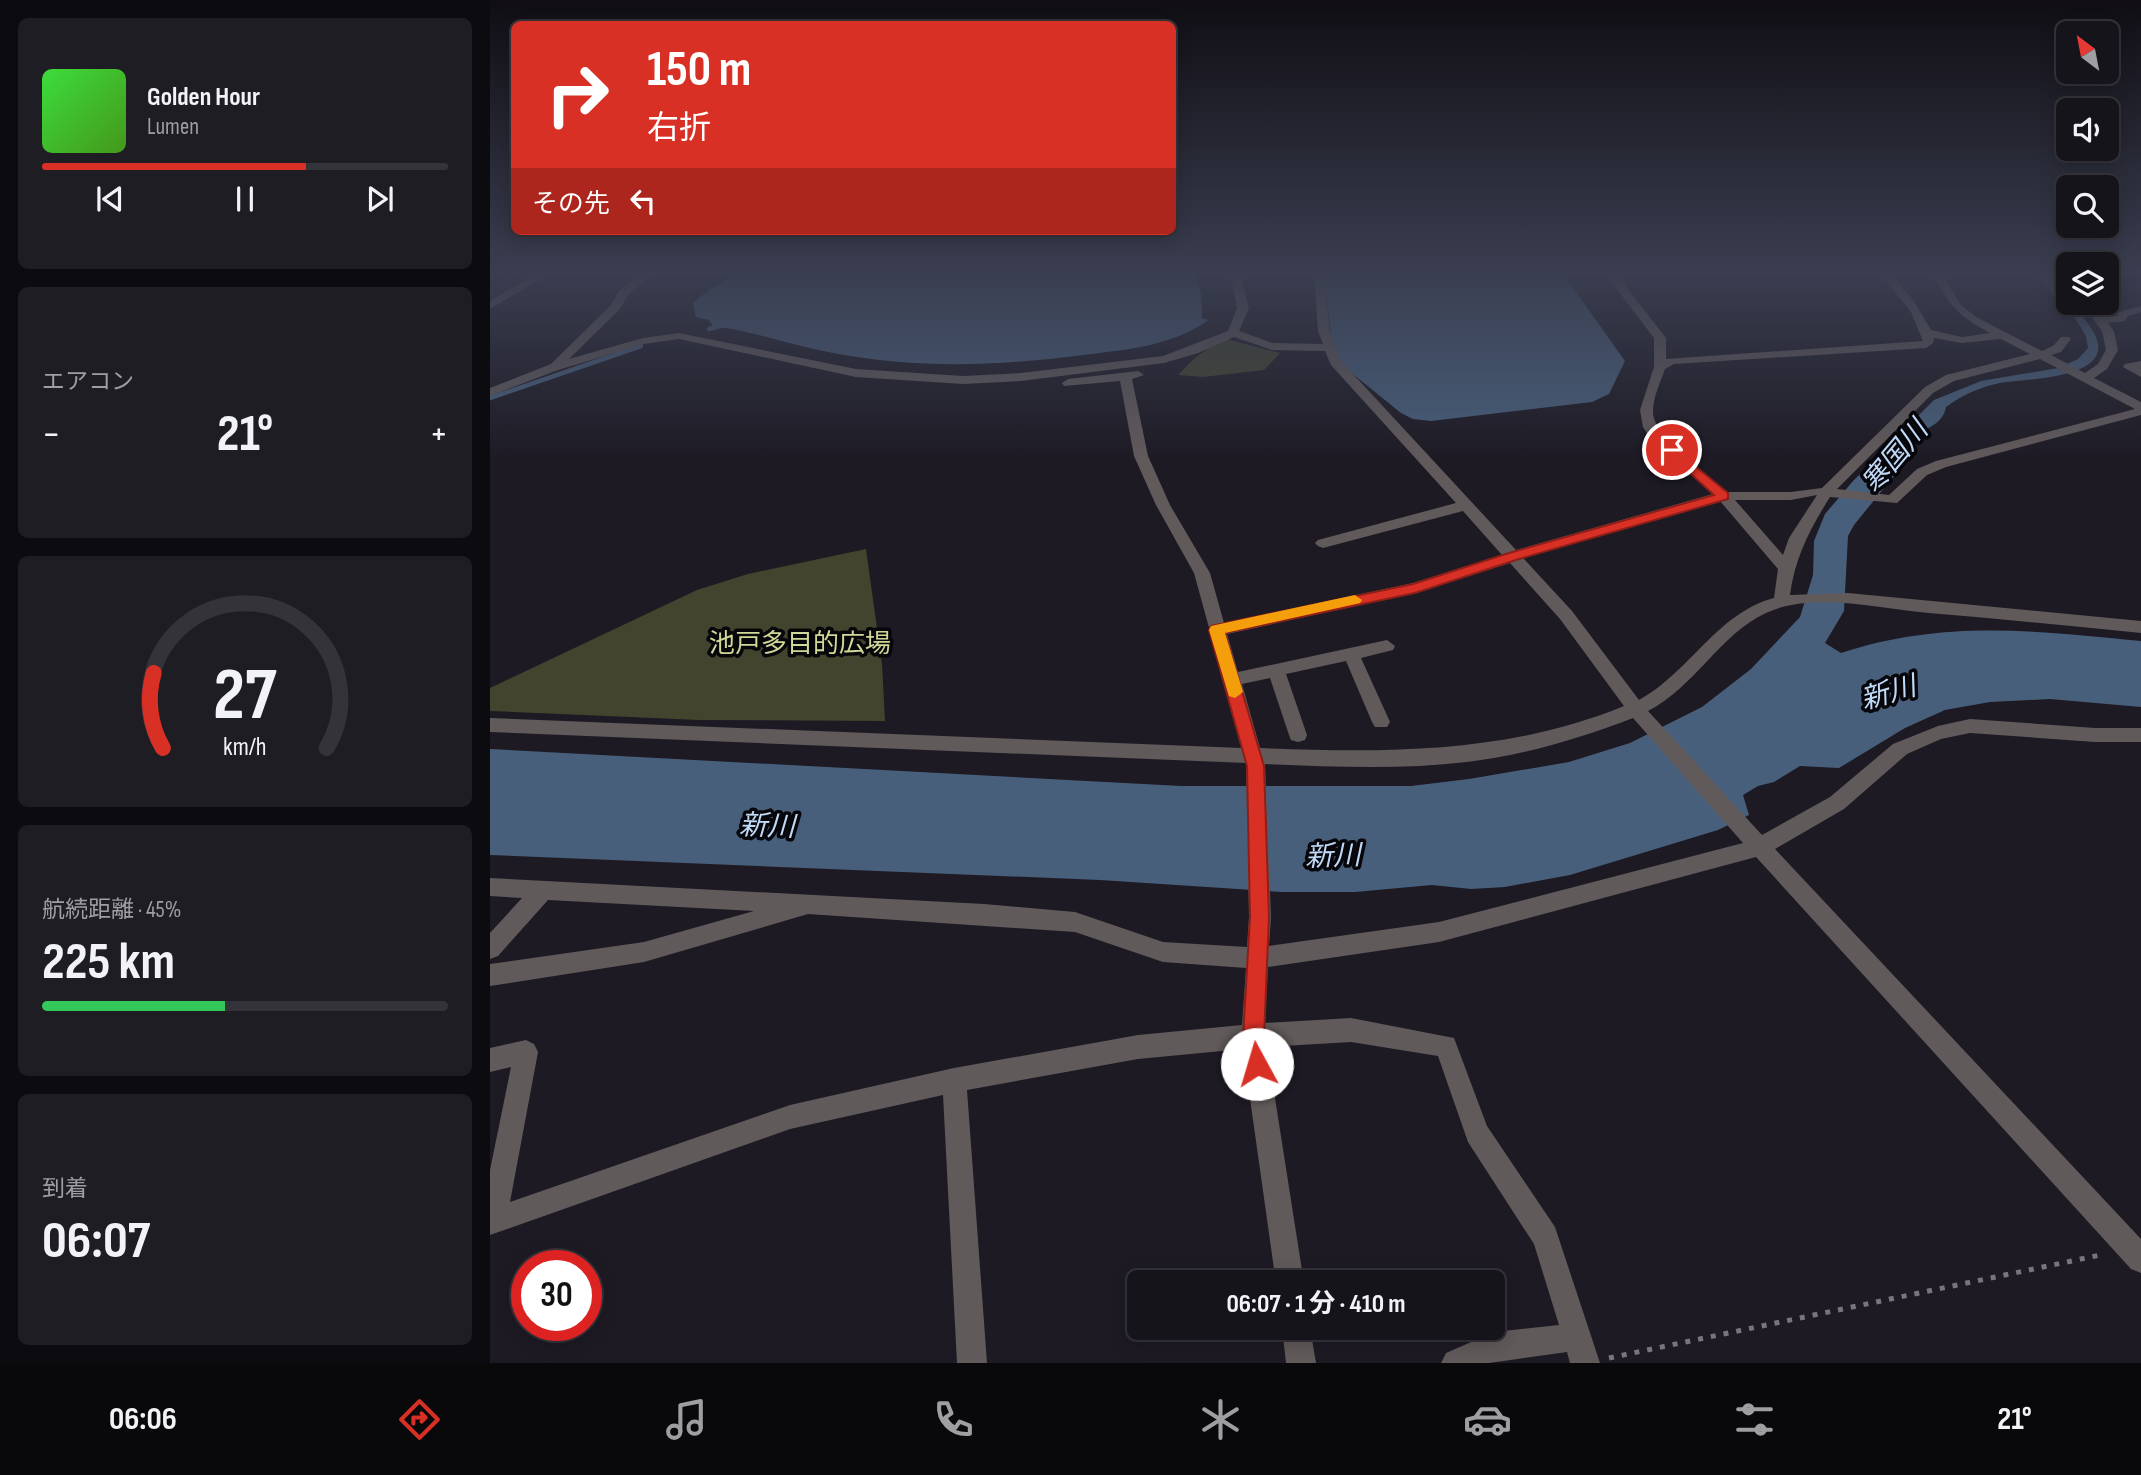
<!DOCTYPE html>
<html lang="ja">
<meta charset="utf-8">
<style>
:root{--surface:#16141b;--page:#1f1d24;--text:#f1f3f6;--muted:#9e9ea3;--line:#35333a;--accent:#d93025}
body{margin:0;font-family:"Sofia Sans Condensed","Noto Sans JP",sans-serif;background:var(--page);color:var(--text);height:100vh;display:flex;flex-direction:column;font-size:26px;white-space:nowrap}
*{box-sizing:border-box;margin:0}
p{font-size:23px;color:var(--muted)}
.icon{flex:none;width:38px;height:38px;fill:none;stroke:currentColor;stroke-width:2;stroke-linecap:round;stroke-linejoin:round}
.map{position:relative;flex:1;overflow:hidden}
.drawer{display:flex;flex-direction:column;gap:18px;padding:18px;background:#0c0b0f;width:490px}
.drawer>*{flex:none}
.top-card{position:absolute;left:21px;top:21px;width:665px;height:214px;border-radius:10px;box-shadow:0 4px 18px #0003,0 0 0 2px var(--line);background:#d93025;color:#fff;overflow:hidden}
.needle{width:46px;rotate:328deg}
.controls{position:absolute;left:1566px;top:21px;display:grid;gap:14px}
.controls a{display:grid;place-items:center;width:63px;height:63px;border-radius:10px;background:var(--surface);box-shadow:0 4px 18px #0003,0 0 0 2px var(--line);font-size:35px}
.speed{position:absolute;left:21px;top:1250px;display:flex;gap:14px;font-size:35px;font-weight:700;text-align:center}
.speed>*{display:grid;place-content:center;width:91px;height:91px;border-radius:50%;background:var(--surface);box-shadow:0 4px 18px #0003,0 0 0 2px var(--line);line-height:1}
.speed .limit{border:10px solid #d22;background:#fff;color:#111}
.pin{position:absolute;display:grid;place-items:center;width:60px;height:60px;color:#fff;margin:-30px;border:4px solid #fff;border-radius:50%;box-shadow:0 2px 7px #0007}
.me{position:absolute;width:77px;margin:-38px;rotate:354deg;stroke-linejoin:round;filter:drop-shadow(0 0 5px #0008)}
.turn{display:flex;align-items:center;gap:24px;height:147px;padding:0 21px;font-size:32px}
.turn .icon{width:91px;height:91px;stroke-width:2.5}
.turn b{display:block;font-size:49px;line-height:60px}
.then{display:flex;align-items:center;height:66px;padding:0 21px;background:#0003;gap:14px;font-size:26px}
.big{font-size:52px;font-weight:700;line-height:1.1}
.drawer .widget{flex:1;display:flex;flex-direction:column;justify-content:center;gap:10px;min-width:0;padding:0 24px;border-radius:10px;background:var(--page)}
.drawer .dial{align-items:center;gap:0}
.dial svg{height:182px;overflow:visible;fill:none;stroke:var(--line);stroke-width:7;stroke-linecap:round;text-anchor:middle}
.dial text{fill:var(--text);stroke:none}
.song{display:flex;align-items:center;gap:21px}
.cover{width:84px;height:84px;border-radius:10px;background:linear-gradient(135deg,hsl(120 70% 55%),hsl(100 70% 35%))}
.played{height:7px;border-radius:4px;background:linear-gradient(90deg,var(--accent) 65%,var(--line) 65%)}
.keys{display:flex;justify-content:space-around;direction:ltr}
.heat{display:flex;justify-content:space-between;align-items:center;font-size:38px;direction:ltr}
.charge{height:10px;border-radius:5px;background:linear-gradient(90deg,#34c759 45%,var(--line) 0)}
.trip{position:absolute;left:637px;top:1270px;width:378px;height:70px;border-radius:10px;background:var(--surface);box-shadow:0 4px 18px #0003,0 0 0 2px var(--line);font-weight:700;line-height:70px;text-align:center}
.tabs{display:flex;height:112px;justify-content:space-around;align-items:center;background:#09080b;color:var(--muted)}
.tabs .icon{width:49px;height:49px}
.tabs .active{color:var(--accent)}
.tabs b{font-size:32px;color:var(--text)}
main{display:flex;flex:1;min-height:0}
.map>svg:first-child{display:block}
.green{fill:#42442d}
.water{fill:#485f7b}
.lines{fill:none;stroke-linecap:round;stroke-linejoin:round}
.stream{stroke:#485f7b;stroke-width:4.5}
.river{fill:#485f7b;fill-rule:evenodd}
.path{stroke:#78757e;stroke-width:5;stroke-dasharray:5 8;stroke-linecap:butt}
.minor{fill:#615a5b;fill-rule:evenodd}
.route{fill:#d93025;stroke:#8d1f18;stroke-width:2}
.slow{fill:#f59e0b}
.labels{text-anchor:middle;stroke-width:7;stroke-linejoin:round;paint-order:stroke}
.park-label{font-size:26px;fill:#d1d797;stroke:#07060a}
.water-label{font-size:28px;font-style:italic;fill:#c0d9f7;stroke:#07060a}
</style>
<main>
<section class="drawer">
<div class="widget">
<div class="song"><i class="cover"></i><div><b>Golden Hour</b><p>Lumen</p></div></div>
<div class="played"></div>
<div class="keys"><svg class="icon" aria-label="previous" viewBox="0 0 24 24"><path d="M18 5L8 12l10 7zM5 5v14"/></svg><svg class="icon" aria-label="pause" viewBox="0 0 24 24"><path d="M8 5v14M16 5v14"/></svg><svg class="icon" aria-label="next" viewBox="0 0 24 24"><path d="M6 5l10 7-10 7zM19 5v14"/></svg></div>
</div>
<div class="widget"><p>エアコン</p>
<div class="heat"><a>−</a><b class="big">21°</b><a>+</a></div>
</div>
<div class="widget dial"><svg viewBox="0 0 100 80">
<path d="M14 69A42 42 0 1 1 86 69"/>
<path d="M14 69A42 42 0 0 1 10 36" stroke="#d93025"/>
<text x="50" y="56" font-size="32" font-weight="700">27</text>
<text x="50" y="72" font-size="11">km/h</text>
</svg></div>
<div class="widget"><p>航続距離 · 45%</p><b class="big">225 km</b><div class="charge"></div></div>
<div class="widget"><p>到着</p><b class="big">06:07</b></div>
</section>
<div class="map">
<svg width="1651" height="1363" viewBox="0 0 1651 1363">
<rect width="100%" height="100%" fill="#1d1a24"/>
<g class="green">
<path d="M 736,339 L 790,353 L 774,370 L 713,377 L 688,375 C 704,358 713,350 736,339 Z"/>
<polygon points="376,549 392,664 395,721 209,720 0,711 0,688 207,590 258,574"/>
</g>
<g class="water">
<path d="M 254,271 L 702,271 L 711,292 L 712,318 L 719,320 C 679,347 639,349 593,355 C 508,366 427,369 343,353 C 303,346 264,331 223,326 L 219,320 L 206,317 L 203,303 L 220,289 Z"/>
<polygon points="834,271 1071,271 1135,361 1119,394 1102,402 941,421 923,419 911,413 853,366 842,344"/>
<path d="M 1571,288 L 1578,297 L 1578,303 L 1582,303 C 1591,316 1605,328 1608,344 C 1614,380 1530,379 1510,383 C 1490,387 1472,395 1456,407 C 1453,423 1440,426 1428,435 C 1424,438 1421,444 1418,448 L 1420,456 L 1364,525 L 1358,536 L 1354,611 L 1335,643 L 1351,653 C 1455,619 1544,631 1651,641 L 1651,707 L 1560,699 L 1500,702 L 1455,710 L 1415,728 L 1349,768 L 1310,766 L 1284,782 L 1268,786 L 1253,795 L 1259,815 L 1228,830 L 1080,875 L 1015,887 L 981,889 L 942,885 L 865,892 L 793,892 L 610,880 L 0,855 L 0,749 L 691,786 L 921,786 L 979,779 L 1079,762 L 1140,743 L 1212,707 L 1261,669 L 1310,617 L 1323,575 L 1324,541 L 1335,514 L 1363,481 L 1444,400 L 1491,381 L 1568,368 L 1588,359 L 1598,348 L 1596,336 L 1570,293 Z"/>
</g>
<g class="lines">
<g class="stream">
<polyline points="219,329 234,325"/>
<polyline points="0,398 151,346"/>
</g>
<polygon class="river" points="1548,271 1569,271 1578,286 1578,303 1588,303 1586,306 1570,306"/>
<polyline class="path" points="1119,1358 1615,1254"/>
<g class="minor">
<polygon points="50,271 63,271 0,309 0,301"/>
<path d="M 154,271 L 166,271 L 138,295 L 130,309 L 79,359 L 153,338 L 189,333 L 366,369 L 473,376 L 531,373 L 673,356 L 738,331 L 747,308 L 740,271 L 750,271 L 759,308 L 749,331 L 783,343 L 833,344 L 828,331 L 824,271 L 834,271 L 840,331 L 851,361 L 1026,550 L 1223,494 L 1160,438 L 1153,427 L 1150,410 L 1164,367 L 1164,338 L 1113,271 L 1124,271 L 1176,338 L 1176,359 L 1433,341 L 1421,312 L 1388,271 L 1399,271 L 1424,301 L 1441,330 L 1472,337 L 1500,333 C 1465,314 1460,305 1441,271 L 1451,271 L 1470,304 L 1486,317 L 1552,351 L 1563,346 L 1571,337 L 1579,337 L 1581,339 L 1571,352 L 1561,355 L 1595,373 L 1608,364 L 1616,350 L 1612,331 L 1591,303 L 1602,303 L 1612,316 L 1627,316 L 1629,312 L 1651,306 L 1651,312 L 1638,316 L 1635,321 L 1618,323 L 1624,331 L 1628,350 L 1617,369 L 1604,378 L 1651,402 L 1651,415 L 1456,467 L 1437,475 L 1407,503 L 1340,497 C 1320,529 1305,557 1300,595 L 1358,593 L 1651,621 L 1651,633 C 1580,626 1510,619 1439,613 C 1391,609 1322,591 1276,613 C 1230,634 1205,687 1158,711 L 1272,835 L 1340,797 L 1403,744 L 1448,726 L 1480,719 L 1605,728 L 1651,728 L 1651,742 L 1605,742 L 1480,733 L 1451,739 L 1417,754 L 1354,809 L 1285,849 L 1651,1239 L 1651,1273 L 1641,1269 L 1266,857 L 949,942 L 778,967 L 775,1023 L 861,1018 L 964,1038 L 997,1126 L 1065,1227 L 1110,1363 L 1080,1363 L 1077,1352 L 999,1363 L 951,1363 L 956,1353 L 1004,1332 L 1069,1325 L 1044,1244 L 978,1142 L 948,1056 L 861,1042 L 777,1047 L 814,1283 L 786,1283 L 753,1049 L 648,1059 L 477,1090 L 497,1363 L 467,1363 L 453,1095 L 300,1129 L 0,1235 L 0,1170 L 21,1067 L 0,1072 L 0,1048 L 36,1040 L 44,1044 L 48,1052 L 20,1202 L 300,1105 L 464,1068 L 648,1035 L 752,1025 L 756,968 L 673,962 L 585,932 L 318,914 L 154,962 L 0,986 L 0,964 L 154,942 L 264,911 L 58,900 L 8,956 L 0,959 L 0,933 L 32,898 L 0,896 L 0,878 L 494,904 L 585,912 L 673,942 L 757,947 L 759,917 L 756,763 L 0,732 L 0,718 L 752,748 L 704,573 L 666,505 L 644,456 L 630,381 L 574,386 L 572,383 L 578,379 L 648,371 L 654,375 L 642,379 L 658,456 L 680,505 L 720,573 L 734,623 L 923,583 L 1012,555 L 973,511 L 833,548 L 828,546 L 825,543 L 828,540 L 966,503 L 841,365 L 835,351 L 782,350 L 744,337 L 708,353 L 674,363 L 531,381 L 473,384 L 366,377 L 189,339 L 154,344 L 68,370 L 0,396 L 0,388 L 61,364 L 121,305 L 129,291 ZM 1444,338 L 1472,343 L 1511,339 L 1540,354 L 1456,375 L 1435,387 L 1332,488 L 1301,492 L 1237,492 C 1218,475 1163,437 1163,412 C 1163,397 1170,383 1175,369 L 1184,364 L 1436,348 L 1443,343 ZM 1550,359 L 1645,409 L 1446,461 L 1427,469 L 1399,495 L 1347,489 L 1443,393 L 1464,381 ZM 1327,495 L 1299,538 L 1293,555 L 1245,500 L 1301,500 ZM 1230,501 L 1288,569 L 1284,598 C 1227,613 1199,673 1149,700 L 1082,611 L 1033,558 ZM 1020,563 L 1070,619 L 1134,706 C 1017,754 895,753 770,748 L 752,684 L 780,678 L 799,735 L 801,740 L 808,742 L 815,740 L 817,735 L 796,674 L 856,661 L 882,722 L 885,727 L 897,727 L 900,722 L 871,658 L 903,650 L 905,646 L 897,640 L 748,672 L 737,634 L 925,593 ZM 1143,718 L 1253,843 L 949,922 L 779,946 L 781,917 L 775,764 C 851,767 929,771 1004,758 C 1051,750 1099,735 1143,718 Z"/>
<polygon points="1567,271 1577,271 1578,283 1574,282"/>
<polygon points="1632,271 1649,271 1617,282 1617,276"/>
<polygon points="1651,361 1651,377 1633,367 1635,364"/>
<polygon points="792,1328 820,1328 826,1363 796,1363"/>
</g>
</g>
<linearGradient id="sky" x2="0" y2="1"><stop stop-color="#100e14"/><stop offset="0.59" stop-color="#3a3e50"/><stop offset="1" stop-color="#3a3e50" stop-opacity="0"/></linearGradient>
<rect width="1651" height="462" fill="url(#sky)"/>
<polygon class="route" points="1182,447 1238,493 1238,499 1029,559 925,593 735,633 774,766 779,917 774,1037 778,1064 775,1072 767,1075 760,1072 753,1037 760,917 757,766 719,630 721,626 923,584 1019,553 1224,495 1178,453 1176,450"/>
<polygon class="slow" points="865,595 872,600 870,603 735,633 753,692 745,698 739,696 719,630 721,626"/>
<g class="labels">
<g class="park-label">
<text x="310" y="652">池戸多目的広場</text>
</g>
<g class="water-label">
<text transform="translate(1404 456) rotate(-50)" y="10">寒国川</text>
<text transform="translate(1398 692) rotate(-16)" y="10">新川</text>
<text transform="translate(277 825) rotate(2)" y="10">新川</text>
<text transform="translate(843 855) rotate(-2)" y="10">新川</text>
</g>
</g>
</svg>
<div class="controls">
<a><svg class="needle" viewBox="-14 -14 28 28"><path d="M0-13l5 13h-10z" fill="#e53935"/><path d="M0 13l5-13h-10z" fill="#9e9ea3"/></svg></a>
<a><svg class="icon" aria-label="sound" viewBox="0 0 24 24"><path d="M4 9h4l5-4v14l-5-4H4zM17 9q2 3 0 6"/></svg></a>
<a><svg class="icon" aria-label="search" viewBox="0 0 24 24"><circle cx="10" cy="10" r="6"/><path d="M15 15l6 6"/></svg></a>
<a><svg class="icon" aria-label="layers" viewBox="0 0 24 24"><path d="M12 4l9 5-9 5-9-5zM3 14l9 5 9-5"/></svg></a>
</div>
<div class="speed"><div class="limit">30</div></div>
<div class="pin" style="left:1182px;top:450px;background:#d93025"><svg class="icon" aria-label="arrive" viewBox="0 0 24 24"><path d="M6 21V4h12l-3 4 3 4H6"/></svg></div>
<svg class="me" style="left:767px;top:1064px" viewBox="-20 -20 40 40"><circle r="19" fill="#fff"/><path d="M0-13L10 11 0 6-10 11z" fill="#d93025"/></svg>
<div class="trip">06:07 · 1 分 · 410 m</div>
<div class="top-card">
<div class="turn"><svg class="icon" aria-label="right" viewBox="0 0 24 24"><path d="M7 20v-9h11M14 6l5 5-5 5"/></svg><div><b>150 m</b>右折</div></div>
<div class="then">その先<svg class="icon" aria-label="left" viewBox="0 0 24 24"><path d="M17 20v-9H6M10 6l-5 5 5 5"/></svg></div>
</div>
</div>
</main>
<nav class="tabs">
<b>06:06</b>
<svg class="icon active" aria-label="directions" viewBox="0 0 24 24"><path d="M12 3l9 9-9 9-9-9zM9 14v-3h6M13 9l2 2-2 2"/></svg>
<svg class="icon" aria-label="music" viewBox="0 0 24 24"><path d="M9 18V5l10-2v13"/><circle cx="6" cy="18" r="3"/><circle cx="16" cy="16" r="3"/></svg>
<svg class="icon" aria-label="phone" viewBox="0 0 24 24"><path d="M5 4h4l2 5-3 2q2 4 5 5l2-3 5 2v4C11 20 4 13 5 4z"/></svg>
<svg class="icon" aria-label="climate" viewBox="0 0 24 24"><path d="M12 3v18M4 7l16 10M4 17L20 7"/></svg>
<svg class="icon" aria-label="car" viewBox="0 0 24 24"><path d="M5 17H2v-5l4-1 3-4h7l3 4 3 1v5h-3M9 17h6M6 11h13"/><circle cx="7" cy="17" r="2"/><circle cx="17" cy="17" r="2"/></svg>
<svg class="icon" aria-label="filters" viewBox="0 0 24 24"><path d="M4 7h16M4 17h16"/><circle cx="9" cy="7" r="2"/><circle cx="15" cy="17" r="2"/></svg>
<b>21°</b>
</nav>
